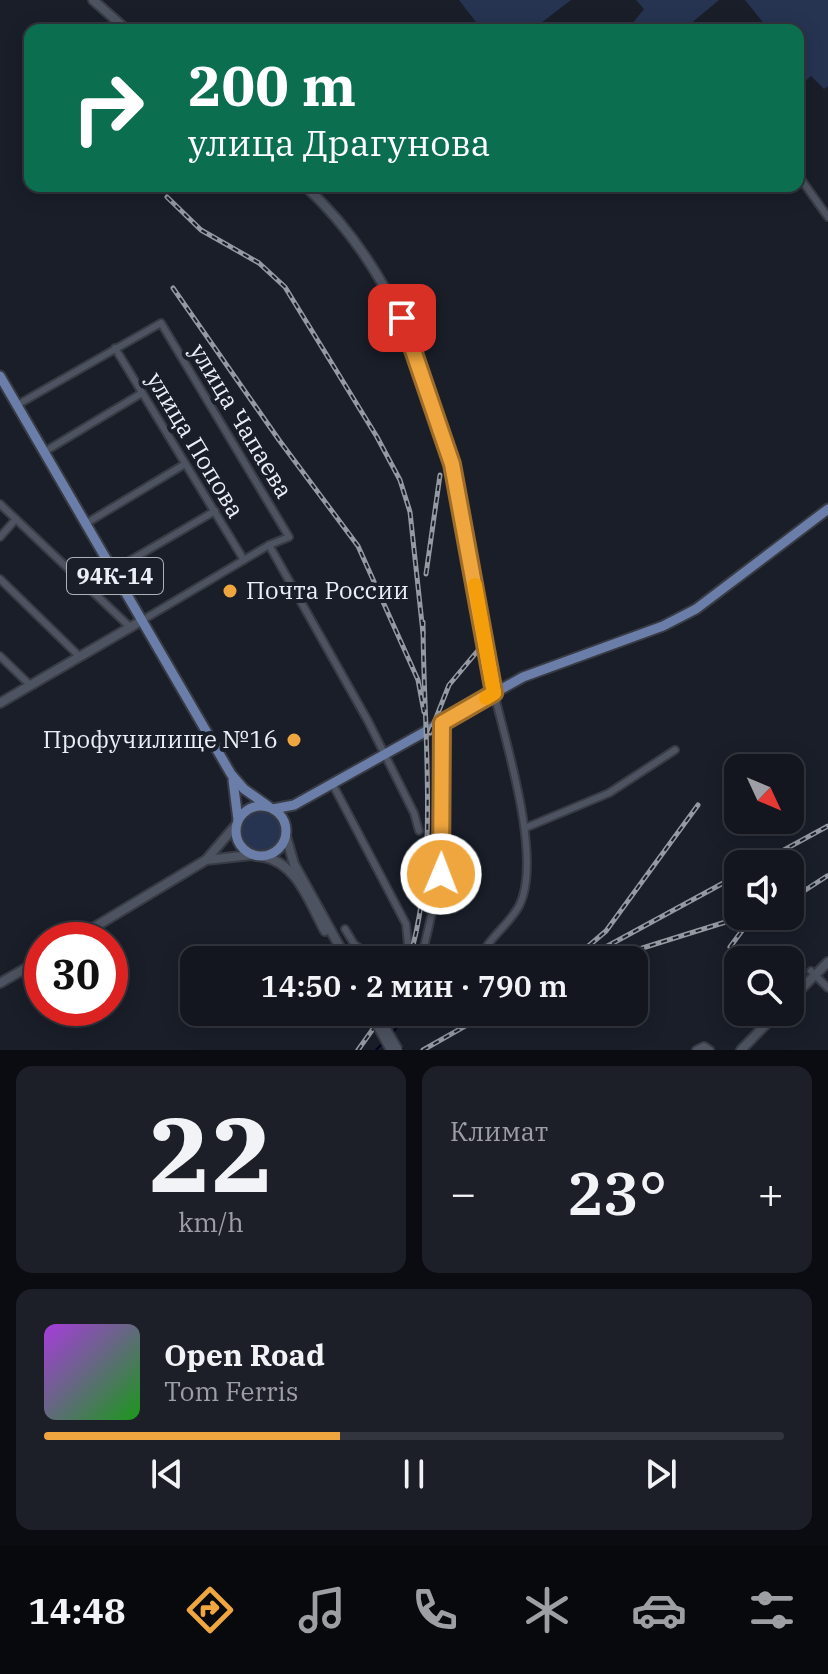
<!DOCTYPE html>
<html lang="ru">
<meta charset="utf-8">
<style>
:root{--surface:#13161f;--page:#1c1f28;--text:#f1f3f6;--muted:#9d9fa4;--line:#32353d;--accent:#f0a63e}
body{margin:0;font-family:"IBM Plex Serif",serif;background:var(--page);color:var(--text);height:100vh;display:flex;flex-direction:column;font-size:30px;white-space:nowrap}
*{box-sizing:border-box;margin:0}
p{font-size:26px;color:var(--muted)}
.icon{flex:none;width:44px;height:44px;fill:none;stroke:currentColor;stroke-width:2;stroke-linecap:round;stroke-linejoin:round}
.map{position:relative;height:1050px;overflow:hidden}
.drawer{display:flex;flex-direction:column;gap:16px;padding:16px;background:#0a0c11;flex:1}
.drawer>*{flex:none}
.guide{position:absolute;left:24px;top:24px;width:780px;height:168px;border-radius:16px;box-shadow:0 4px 20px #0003,0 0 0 2px var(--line);background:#0b6e4f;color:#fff;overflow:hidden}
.needle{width:52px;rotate:134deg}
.fabs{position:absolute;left:724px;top:754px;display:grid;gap:16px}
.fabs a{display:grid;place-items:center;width:80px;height:80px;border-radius:16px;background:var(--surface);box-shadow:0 4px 20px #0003,0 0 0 2px var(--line);font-size:40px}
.speed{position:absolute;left:24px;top:922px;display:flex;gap:16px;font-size:40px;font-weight:700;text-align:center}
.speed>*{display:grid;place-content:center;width:104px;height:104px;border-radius:50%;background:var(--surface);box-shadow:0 4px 20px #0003,0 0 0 2px var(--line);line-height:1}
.speed .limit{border:12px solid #d22;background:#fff;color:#111}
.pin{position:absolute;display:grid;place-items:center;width:68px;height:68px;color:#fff;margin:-34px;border-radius:16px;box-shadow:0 4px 12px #0006}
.me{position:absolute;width:88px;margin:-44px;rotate:1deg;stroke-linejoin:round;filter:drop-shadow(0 0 6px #0008)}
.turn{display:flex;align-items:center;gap:28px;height:168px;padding:0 32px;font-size:36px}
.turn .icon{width:104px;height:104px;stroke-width:2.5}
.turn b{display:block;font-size:56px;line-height:68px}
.big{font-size:60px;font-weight:600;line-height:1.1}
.drawer .tile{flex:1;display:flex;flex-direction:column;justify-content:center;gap:12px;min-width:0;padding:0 28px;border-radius:16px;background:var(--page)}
.drawer .dial{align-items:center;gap:0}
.dial b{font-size:104px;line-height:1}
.song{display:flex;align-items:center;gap:24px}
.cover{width:96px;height:96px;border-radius:12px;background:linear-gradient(135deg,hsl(280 70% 55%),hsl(120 70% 35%))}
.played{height:8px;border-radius:4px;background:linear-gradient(90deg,var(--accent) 40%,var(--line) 40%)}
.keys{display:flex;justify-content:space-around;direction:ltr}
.heat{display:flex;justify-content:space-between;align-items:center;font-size:44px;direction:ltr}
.drawer .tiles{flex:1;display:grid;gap:16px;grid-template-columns:1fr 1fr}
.tile:last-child{grid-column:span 2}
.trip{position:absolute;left:180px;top:946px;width:468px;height:80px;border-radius:16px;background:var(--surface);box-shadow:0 4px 20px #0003,0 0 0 2px var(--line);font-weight:600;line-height:80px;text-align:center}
.dock{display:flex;height:128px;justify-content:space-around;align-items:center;background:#08090c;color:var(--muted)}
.dock .icon{width:56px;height:56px}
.dock .current{color:var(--accent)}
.dock b{font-size:36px;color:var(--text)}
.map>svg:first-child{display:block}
.green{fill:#263452}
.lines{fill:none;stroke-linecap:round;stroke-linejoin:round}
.stream{stroke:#000028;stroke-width:2}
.street-casing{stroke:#383b44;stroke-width:10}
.secondary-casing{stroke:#383b44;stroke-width:12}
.primary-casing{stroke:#383b44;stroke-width:13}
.street{stroke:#4d5360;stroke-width:6}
.secondary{stroke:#4d5360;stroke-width:8}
.primary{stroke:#6a7ea9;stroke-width:9}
.rail-casing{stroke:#9599a2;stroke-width:5}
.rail{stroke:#191e29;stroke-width:2;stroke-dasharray:6;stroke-linecap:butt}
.secondary-bridge-casing{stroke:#383b44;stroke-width:12;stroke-linecap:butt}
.secondary-bridge{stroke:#4d5360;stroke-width:8}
.route-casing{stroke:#9c6c28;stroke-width:20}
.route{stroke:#f0a63e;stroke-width:14}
.slow{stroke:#f59e0b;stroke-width:14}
.poi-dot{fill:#f0a63e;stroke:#191e29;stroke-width:3}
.labels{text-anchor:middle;stroke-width:8;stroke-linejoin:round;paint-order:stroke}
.shield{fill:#191e29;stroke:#acb0b8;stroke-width:2}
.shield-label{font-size:22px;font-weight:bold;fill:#ebeef6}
.street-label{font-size:24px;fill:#ebeef6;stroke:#191e29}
.poi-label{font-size:24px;fill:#ebeef6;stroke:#191e29;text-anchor:start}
</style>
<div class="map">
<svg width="828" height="1050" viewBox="0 0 828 1050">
<rect width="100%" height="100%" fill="#191e29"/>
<g class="green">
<polygon points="459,0 571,0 532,30 482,30"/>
<polygon points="636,0 719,0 683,30 627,30 644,9"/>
<polygon points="745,0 828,0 828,86 824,89 811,76 798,88 798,30 769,30"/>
<circle cx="261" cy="832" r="22"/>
</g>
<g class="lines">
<g class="stream">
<polyline points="417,960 436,881 437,753"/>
<polyline points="391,1035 405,1017 420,1012"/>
<polyline points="376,1050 384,1042"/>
</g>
<defs>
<g id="street">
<polyline points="798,175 828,217"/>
<polyline points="115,348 244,560"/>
<polyline points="17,405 161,323 289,537 269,545 141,621"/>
<polyline points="44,452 142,393"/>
<polyline points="0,504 130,627"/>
<polyline points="85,524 185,464"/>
<polyline points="0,537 16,519"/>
<polyline points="269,545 368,721 414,813 419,831"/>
<polyline points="112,571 215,511"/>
<polyline points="0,579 79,656"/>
<polyline points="0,656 30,685"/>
<polyline points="332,783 406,924 408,945 401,960"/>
<polyline points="525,828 609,793 675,750"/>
<polyline points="345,929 354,944 376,960"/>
<polyline points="421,960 441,874 442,723"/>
<path d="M 479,960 C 488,938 508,926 519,906 C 543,860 506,743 494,693"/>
<polyline points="811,971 828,988"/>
<polyline points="696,1050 704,1046 710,1050"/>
</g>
<g id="secondary">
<polyline points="93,0 127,30"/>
<path d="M 305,186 C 442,311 464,520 494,693"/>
<polyline points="0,703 141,621"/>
<polyline points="286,836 294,864 347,960"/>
<path d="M 264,857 C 297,863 310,904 325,931"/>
<polyline points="206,860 251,855"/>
<polyline points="73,940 206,860 236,825"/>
<polyline points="0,983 42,959"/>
<polyline points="790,1000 828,962"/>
<polyline points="741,1050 778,1012"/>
</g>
<g id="primary">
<polyline points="0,376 231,774 244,789 268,806"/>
<polyline points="233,780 238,820"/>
<circle cx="261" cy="831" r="25"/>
<polyline points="273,809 294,805 523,677 663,626 696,609 828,509"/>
</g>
</defs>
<use href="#street" class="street-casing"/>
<use href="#secondary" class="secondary-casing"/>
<use href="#primary" class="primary-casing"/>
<use href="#street" class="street"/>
<use href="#secondary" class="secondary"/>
<use href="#primary" class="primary"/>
<defs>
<g id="rail">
<polyline points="167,197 201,230 259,263 285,287 377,437 400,480 410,512 423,633"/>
<polyline points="173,288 279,440 358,546 418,680 424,712"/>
<polyline points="426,574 440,475"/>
<polyline points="430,733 449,685 480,648"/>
<polyline points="758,864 828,826"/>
<polyline points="790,900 827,876"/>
<polyline points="730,947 744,928 761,916"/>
<polyline points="591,955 738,875"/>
<path d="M 409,960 C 440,857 423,730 423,622"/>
<polyline points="572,960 606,931 698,805"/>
<polyline points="604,960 745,916"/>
<polyline points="358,1050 385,1012"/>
<polyline points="423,1050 490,1012"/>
</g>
</defs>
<use href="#rail" class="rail-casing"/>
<use href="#rail" class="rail"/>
<defs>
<g id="secondary-bridge">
<polyline points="370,1012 391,1050"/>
<polyline points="376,1012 398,1050"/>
</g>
</defs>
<use href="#secondary-bridge" class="secondary-bridge-casing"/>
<use href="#secondary-bridge" class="secondary-bridge"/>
</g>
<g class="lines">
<defs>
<polyline id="route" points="402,318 452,464 494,693 442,723 441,874"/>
</defs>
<use href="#route" class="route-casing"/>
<use href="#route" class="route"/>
<polyline class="slow" points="475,585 494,693 486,698"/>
</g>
<g class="poi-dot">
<circle cx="230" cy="591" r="8"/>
<circle cx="294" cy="740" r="8"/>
</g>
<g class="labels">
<rect class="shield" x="67" y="558" width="96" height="36" rx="6"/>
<g class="shield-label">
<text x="115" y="584">94К-14</text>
</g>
<g class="street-label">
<text transform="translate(241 421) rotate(59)" y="8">улица Чапаева</text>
<text transform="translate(195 445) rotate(59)" y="8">улица Попова</text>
</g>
<g class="poi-label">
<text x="246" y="599">Почта России</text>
<text x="278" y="748" text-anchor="end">Профучилище №16</text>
</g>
</g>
</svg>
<div class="fabs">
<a><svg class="needle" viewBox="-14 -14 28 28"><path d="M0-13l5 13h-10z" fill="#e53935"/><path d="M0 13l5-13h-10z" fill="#9d9fa4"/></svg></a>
<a><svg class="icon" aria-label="sound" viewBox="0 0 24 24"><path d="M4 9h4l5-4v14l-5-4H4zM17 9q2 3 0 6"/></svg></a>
<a><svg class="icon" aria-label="search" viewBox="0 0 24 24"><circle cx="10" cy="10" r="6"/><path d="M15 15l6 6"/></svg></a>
</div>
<div class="speed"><div class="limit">30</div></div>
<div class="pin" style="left:402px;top:318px;background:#d93025"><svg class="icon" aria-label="arrive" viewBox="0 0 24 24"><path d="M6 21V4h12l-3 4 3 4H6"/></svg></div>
<svg class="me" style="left:441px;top:874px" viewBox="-20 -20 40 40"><circle r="17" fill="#f0a63e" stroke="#fff" stroke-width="3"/><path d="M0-11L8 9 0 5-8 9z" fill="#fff"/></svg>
<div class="trip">14:50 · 2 мин · 790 m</div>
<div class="guide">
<div class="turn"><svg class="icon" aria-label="right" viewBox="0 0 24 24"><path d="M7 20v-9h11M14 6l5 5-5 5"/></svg><div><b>200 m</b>улица Драгунова</div></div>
</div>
</div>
<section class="drawer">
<div class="tiles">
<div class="tile dial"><b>22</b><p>km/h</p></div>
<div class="tile"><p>Климат</p>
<div class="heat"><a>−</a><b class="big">23°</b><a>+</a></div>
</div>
<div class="tile">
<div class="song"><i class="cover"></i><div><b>Open Road</b><p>Tom Ferris</p></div></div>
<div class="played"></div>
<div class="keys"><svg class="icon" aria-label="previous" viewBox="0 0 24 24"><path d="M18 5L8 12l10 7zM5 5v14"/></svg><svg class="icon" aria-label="pause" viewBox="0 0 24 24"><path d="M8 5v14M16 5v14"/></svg><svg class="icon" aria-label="next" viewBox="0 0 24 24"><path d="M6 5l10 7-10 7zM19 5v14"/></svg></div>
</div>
</div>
</section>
<nav class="dock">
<b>14:48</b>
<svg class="icon current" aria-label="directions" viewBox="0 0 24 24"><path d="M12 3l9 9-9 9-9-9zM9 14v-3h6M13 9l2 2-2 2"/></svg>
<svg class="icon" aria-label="music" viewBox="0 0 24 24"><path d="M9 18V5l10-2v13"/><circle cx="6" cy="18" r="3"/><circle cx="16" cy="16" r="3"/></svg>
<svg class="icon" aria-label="phone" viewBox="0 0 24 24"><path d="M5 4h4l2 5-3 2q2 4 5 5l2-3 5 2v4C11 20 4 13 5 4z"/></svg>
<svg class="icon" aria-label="climate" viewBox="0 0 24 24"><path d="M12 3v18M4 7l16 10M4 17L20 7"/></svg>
<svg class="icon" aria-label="car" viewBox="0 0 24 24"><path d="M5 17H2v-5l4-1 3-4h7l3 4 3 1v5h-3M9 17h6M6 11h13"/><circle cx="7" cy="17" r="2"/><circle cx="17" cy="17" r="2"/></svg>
<svg class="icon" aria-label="filters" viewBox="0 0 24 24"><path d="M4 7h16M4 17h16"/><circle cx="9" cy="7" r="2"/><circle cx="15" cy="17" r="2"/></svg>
</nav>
